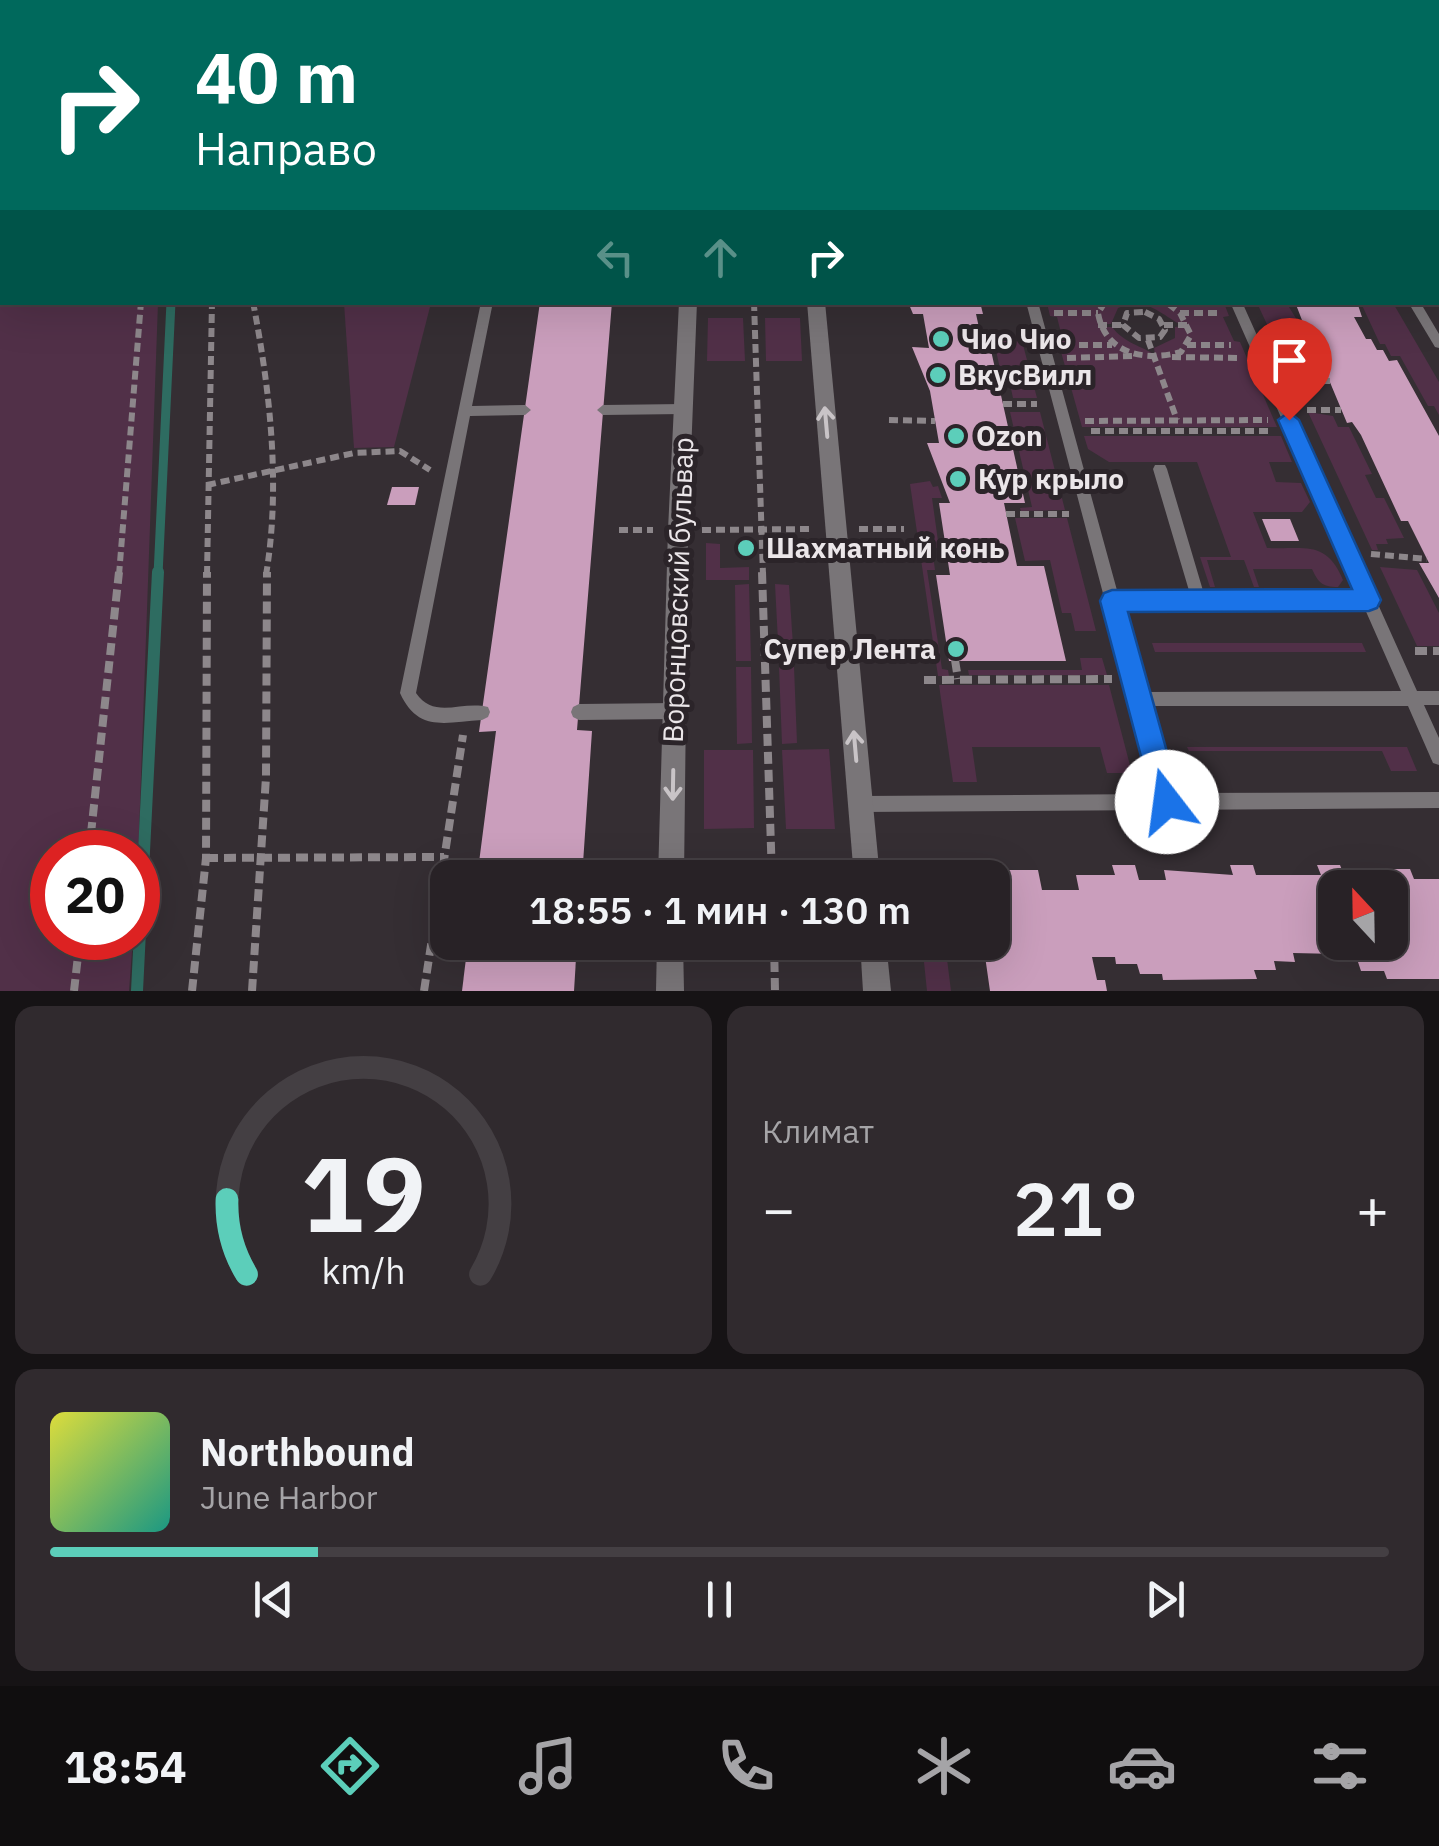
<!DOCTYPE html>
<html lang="ru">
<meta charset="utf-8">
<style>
:root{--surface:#282226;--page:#302a2e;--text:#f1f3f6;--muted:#a5a4a7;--line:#443f43;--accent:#5cceba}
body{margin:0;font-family:"IBM Plex Sans",sans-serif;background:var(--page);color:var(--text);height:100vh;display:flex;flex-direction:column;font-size:38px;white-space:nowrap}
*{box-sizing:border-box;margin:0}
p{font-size:32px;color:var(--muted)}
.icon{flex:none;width:55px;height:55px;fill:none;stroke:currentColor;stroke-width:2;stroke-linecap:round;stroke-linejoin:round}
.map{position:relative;height:991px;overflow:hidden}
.panel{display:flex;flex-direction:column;gap:15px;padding:15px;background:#161315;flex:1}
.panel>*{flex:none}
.hud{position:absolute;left:0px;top:0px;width:1440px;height:305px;box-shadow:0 10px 40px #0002,0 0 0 2px var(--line);background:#00695c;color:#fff;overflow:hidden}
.needle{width:65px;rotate:338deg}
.fabs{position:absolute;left:1318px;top:870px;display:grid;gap:20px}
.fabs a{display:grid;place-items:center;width:90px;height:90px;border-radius:20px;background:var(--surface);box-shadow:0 10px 40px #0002,0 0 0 2px var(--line);font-size:50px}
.speed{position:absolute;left:30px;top:830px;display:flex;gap:20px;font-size:50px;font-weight:700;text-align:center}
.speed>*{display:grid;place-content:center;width:130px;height:130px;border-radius:50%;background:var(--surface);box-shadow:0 10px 40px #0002,0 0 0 2px var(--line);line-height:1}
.speed .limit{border:15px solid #d22;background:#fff;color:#111}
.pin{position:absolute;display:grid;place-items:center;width:85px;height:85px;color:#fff;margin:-102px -42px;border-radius:50% 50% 50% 0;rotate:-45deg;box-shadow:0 0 10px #0007}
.pin .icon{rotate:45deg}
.me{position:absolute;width:110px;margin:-55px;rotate:345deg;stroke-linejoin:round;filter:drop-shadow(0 0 8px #0008)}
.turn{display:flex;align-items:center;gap:35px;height:210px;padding:0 30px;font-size:45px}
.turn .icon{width:130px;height:130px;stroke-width:2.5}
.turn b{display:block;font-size:70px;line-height:85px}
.lanes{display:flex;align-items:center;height:95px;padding:0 30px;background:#0003;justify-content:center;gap:50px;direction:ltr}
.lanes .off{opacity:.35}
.big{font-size:75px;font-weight:600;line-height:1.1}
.panel .tile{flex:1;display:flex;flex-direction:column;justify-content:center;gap:15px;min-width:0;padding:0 35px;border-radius:20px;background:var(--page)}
.panel .dial{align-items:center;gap:0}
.dial svg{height:260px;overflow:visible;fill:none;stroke:var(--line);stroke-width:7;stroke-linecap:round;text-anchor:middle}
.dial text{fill:var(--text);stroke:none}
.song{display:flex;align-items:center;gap:30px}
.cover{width:120px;height:120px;border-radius:15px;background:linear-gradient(135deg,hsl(60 70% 55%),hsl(170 70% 35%))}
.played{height:10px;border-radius:5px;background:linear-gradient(90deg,var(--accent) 20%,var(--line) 20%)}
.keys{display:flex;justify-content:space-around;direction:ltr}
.heat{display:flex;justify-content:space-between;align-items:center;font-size:55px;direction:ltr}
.panel .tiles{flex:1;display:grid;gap:15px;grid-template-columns:1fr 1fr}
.tile:last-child{grid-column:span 2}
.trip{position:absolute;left:430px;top:860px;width:580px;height:100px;border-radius:20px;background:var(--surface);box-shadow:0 10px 40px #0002,0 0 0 2px var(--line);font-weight:600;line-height:100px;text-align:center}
.tab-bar{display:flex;height:160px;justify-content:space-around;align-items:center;background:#100e0f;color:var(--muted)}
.tab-bar .icon{width:70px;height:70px}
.tab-bar .on{color:var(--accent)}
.tab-bar b{font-size:45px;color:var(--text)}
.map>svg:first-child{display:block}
.green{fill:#513048}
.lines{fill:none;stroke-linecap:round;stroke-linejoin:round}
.stream-far1{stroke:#2e6c61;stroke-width:9}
.stream{stroke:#2e6c61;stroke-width:12}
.building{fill:#ca9ebc;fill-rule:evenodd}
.path-far2{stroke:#8d878b;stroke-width:5;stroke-dasharray:8 4;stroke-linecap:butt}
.path-far1{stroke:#8d878b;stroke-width:6;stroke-dasharray:9 5;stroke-linecap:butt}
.path{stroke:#8d878b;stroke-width:8;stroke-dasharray:12 6;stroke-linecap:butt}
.service{fill:#797578;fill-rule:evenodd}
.minor{fill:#797578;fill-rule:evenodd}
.oneway{stroke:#c9c4c7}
.route{fill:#1a73e8;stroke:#114b97;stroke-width:2.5}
.poi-dot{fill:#5cceba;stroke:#2b2429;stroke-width:4}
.labels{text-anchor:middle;stroke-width:10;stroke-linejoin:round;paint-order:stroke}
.poi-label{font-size:28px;font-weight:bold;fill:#ebe6e9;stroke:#2b2429;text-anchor:start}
.street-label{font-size:28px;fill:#ebe6e9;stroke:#2b2429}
</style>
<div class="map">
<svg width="1439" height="991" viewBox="0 0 1439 991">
<rect width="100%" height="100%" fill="#352e33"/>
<g class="green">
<polygon points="0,0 173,0 2,2 2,302 158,303 138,860 138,852 52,852 52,938 133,938 129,991 0,991"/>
<polygon points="840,0 1439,0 1439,61 1438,2"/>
<polygon points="344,303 431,303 394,447 354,448"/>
<path d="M 1047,303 L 1132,303 L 1118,308 L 1111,324 L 1103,324 L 1103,327 L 1112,327 C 1124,343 1142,346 1155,355 L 1154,348 L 1175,338 L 1175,327 L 1184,326 C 1169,320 1157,306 1137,303 L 1224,303 L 1229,316 L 1223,317 L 1234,341 L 1240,342 L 1277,427 L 1082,427 L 1058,341 L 1063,341 L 1057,317 L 1050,316 Z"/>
<polygon points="1257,303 1291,303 1289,307 1313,346 1309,347 1320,371 1289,371"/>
<polygon points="1361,303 1393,303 1439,382 1439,415 1434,406 1428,406 1400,356 1391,356 1385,344 1380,344"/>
<polygon points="708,318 743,318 745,361 707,361"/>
<polygon points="765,318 800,318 802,361 766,361"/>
<polygon points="994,341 1022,341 1037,398 1013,398 1010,384 1003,383"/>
<polygon points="1010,412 1040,412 1065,510 1021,511 1020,508 1032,507"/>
<polygon points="1308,412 1333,416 1338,427 1349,427 1372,474 1365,475 1376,498 1384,498 1404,538 1386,539 1388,544 1376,544 1378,550 1372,550"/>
<path d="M 1084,436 L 1281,436 L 1292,462 L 1269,462 L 1276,482 L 1301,483 L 1310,502 L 1302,512 L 1253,512 L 1267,548 C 1304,550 1326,539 1343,580 L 1338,587 C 1322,587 1318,582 1312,569 L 1253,569 L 1259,587 L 1254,587 L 1244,560 L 1207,560 L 1215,587 L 1210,587 L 1200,557 L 1231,557 L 1197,462 L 1109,462 L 1088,449 Z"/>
<polygon points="930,481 933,487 938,486 942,498 932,498 939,548 932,548 935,570 927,570 942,669 948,670 949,676 938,676 910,484"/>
<polygon points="1015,518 1067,518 1096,631 1075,631 1071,613 1062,613 1050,560 1025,561"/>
<polygon points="706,543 720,544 720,568 749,567 749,580 706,580"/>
<polygon points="1380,567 1417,570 1439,613 1439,646 1417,646"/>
<polygon points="749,584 751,661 736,661 735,585"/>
<polygon points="775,584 789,585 794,661 779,661"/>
<polygon points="1152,643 1362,643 1366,652 1155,652"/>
<polygon points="1080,658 1102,658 1107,675 969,675 968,670 1082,670"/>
<polygon points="736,667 751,667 752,743 737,744"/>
<polygon points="779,667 794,667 797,743 782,744"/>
<polygon points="939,685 1109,685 1132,773 1107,773 1100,747 972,747 977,782 953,782"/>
<polygon points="1187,747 1407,747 1417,771 1391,771 1382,751 1189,751"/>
<polygon points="829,749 835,829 786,829 782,750"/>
<polygon points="704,750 753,750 754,828 704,829"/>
<polygon points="922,943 945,943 951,991 927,991"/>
</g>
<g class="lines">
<polyline class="stream-far1" points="158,575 171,302"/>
<polyline class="stream" points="137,991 158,572"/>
</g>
<g class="building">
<polygon points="540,302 612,302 577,730 592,731 582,878 477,878 496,731 479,732"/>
<polygon points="908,302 980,302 983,314 976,314 983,346 990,346 1025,503 1004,503 1017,566 1044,566 1066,661 949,661 936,575 950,575 939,503 950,503 927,443 939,443 930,391 912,347 929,348 923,314 913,314"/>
<polygon points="1295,302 1357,302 1362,317 1354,317 1366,339 1371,339 1377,350 1383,350 1389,361 1397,360 1439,436 1439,598 1419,563 1429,563 1408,521 1401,521 1361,435 1352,422 1347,423 1319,356 1315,337 1311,327 1305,328"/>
<polygon points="392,487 419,487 415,505 387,505"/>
<polygon points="1262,519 1290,519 1299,541 1271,541"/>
<path d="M 1112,865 L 1135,865 L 1139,880 L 1166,880 L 1164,870 L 1233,875 L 1230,865 L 1253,865 L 1256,875 L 1321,875 L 1317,865 L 1340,865 L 1344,875 L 1379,875 L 1377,869 L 1410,869 L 1414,879 L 1439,879 L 1439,979 L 1387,979 L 1384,971 L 1361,971 L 1358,962 L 1340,962 L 1337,954 L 1293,953 L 1295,962 L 1274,961 L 1276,970 L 1254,970 L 1257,979 L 1163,980 L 1162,974 L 1140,974 L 1137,964 L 1116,964 L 1115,957 L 1092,957 L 1097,980 L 1105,980 L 1107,991 L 990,991 L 983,942 L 992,942 L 992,878 L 982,878 L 981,870 L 1038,870 L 1042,890 L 1079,890 L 1076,875 L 1115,875 ZM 1335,888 L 1390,888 L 1390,942 L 1335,942 Z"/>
<polygon points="468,942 577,942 574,991 462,991"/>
</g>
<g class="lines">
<g class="path-far2">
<polyline points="229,0 247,2"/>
<polyline points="955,0 959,2"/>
<polyline points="1124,0 1134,2"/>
</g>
<g class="path-far1">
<path d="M 253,302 C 270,390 281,486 266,575"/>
<polyline points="754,302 763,575"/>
<path d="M 1105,302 L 1098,313 C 1105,354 1145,362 1181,352 L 1191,335 L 1180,313 L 1166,302"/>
<polygon points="1145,312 1159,319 1165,330 1160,337 1139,338 1123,325 1127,313"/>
<polyline points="1054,313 1098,313"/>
<polyline points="1180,313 1220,313"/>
<polyline points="1098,325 1123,325"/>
<polyline points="1164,325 1188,325"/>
<polyline points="1148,340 1177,420"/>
<polyline points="1065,345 1112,345"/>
<polyline points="1187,345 1231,345"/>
<polyline points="1172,357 1240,358"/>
<polyline points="1067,358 1134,356"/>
<polyline points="1293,381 1331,381"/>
<polyline points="1003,404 1037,404"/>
<polyline points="1307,410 1341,410"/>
<polyline points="889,420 935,421"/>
<polyline points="1085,421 1268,420"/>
<polyline points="1091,431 1273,431"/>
<polyline points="207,485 354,453 400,451 430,470"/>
<polyline points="1006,514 1069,514"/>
<polyline points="859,529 904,529"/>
<polyline points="619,530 653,530"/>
<polyline points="702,530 809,529"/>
<polyline points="1371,554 1427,559"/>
<polyline points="119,575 141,302"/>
<polyline points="207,575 212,302"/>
</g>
<g class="path">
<polyline points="762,572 772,878"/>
<polyline points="1415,651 1439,651"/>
<polyline points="955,660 958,679"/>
<polyline points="924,680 1112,679"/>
<polyline points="89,852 119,572"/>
<polyline points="206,858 444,857"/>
<polyline points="774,942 775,991"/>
<polyline points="74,991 80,938"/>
<polyline points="192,991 206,858 207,572"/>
<polyline points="252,991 266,777 267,572"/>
<polyline points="424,991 463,735"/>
</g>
<g class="service">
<rect x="1438" y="145" width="1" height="6"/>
<polygon points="1438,230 1439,231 1439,241 1438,240"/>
<path d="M 481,302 L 493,302 L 472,406 L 525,405 L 531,410 L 525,415 L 470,416 L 416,693 C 434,720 462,700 488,707 L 490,712 L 488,717 L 482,720 C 446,722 418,733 400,693 Z"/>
<path d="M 1026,302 L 1038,302 L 1118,594 L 1190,594 L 1153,469 L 1155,465 L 1165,465 L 1167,469 L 1204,594 L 1359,594 L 1230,302 L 1242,302 L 1417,691 L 1439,691 L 1439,705 L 1424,705 L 1439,738 L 1439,765 L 1433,763 L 1408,706 L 1149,706 L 1173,793 L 1439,792 L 1439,808 L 861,812 L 855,810 L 853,804 L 855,798 L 861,796 L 1156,794 ZM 1200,607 L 1364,607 L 1401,691 L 1145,692 L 1122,608 Z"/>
<polygon points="1408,302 1420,302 1439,334 1439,348 1435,347"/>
<polygon points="683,404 689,409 683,414 603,415 597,410 603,405"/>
<polygon points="674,703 680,706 682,711 680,716 674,719 579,720 573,717 571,712 573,707 579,704"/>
</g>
<g class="minor">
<rect x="689" y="0" width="12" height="2"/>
<rect x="783" y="0" width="12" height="2"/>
<rect x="1438" y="67" width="1" height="8"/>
<polygon points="679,302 697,302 688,530 684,878 658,878 668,530"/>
<polygon points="807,302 825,302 880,878 854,878"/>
<polygon points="657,942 683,942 684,991 656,991"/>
<polygon points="860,942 886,942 891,991 863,991"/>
</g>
</g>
<defs><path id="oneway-shaft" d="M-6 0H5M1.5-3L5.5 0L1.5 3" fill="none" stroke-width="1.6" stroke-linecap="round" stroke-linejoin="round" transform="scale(2.5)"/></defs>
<g class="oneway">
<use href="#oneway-shaft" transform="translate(826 422) rotate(-95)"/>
<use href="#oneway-shaft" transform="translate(855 746) rotate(-95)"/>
<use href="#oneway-shaft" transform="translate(673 785) rotate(91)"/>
</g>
<polygon class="route" points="1289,412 1299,420 1381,600 1377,608 1369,611 1128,612 1181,802 1177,812 1167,816 1157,812 1153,802 1100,601 1104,593 1112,590 1352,589 1278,420"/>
<g class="poi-dot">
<circle cx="941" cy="339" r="10"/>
<circle cx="938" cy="375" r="10"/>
<circle cx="956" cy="436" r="10"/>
<circle cx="958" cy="479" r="10"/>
<circle cx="746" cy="548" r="10"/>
<circle cx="956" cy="649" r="10"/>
</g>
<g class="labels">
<g class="poi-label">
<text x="961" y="349">Чио Чио</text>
<text x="958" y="385">ВкусВилл</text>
<text x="976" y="446">Ozon</text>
<text x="978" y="489">Кур крыло</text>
<text x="766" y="558">Шахматный конь</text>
<text x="936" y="659" text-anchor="end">Супер Лента</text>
</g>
<g class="street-label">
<text transform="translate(678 590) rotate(-88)" y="10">Воронцовский бульвар</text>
</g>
</g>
</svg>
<div class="fabs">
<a><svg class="needle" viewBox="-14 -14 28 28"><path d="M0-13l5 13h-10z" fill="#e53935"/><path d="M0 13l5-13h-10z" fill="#a5a4a7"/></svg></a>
</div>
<div class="speed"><div class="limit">20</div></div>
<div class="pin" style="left:1289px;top:420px;background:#d93025"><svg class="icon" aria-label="arrive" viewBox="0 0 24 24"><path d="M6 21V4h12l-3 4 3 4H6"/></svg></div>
<svg class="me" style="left:1167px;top:802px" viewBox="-20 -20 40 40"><circle r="19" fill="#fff"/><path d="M0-13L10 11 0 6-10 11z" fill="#1a73e8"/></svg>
<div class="trip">18:55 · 1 мин · 130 m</div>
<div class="hud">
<div class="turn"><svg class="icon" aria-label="right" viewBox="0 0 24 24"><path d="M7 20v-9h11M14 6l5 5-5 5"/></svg><div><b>40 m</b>Направо</div></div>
<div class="lanes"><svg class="icon off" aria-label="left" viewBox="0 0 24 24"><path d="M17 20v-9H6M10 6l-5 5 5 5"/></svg><svg class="icon off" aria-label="ahead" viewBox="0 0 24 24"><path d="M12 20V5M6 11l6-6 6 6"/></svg><svg class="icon" aria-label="right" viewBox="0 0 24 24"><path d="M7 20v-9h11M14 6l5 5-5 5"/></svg></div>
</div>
</div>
<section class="panel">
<div class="tiles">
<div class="tile dial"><svg viewBox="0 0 100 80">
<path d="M14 69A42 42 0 1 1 86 69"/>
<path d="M14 69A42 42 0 0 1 8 46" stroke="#5cceba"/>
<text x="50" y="56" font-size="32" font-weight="700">19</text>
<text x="50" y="72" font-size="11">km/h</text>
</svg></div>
<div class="tile"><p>Климат</p>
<div class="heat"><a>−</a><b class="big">21°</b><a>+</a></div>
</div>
<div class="tile">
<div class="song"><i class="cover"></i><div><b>Northbound</b><p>June Harbor</p></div></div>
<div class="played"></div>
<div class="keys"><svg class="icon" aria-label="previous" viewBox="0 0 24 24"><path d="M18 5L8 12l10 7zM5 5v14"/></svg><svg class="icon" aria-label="pause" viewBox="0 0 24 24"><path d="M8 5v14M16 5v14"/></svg><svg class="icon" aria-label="next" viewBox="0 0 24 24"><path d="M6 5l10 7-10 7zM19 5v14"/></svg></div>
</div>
</div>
</section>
<nav class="tab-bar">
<b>18:54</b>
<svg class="icon on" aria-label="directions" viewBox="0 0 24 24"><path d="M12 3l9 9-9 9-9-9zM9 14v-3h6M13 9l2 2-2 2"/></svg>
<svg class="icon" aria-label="music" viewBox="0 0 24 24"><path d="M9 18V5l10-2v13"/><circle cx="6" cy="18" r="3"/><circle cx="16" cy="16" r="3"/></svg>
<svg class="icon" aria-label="phone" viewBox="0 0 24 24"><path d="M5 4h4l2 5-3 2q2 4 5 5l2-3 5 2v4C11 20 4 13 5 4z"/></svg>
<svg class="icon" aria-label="climate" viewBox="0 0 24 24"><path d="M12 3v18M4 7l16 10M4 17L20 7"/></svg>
<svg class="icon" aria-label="car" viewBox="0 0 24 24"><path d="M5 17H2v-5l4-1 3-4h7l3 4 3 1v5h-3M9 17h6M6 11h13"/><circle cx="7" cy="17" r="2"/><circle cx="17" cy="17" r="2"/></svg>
<svg class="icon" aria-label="filters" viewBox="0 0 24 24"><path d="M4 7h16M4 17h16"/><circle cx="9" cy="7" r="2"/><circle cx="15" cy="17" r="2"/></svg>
</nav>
